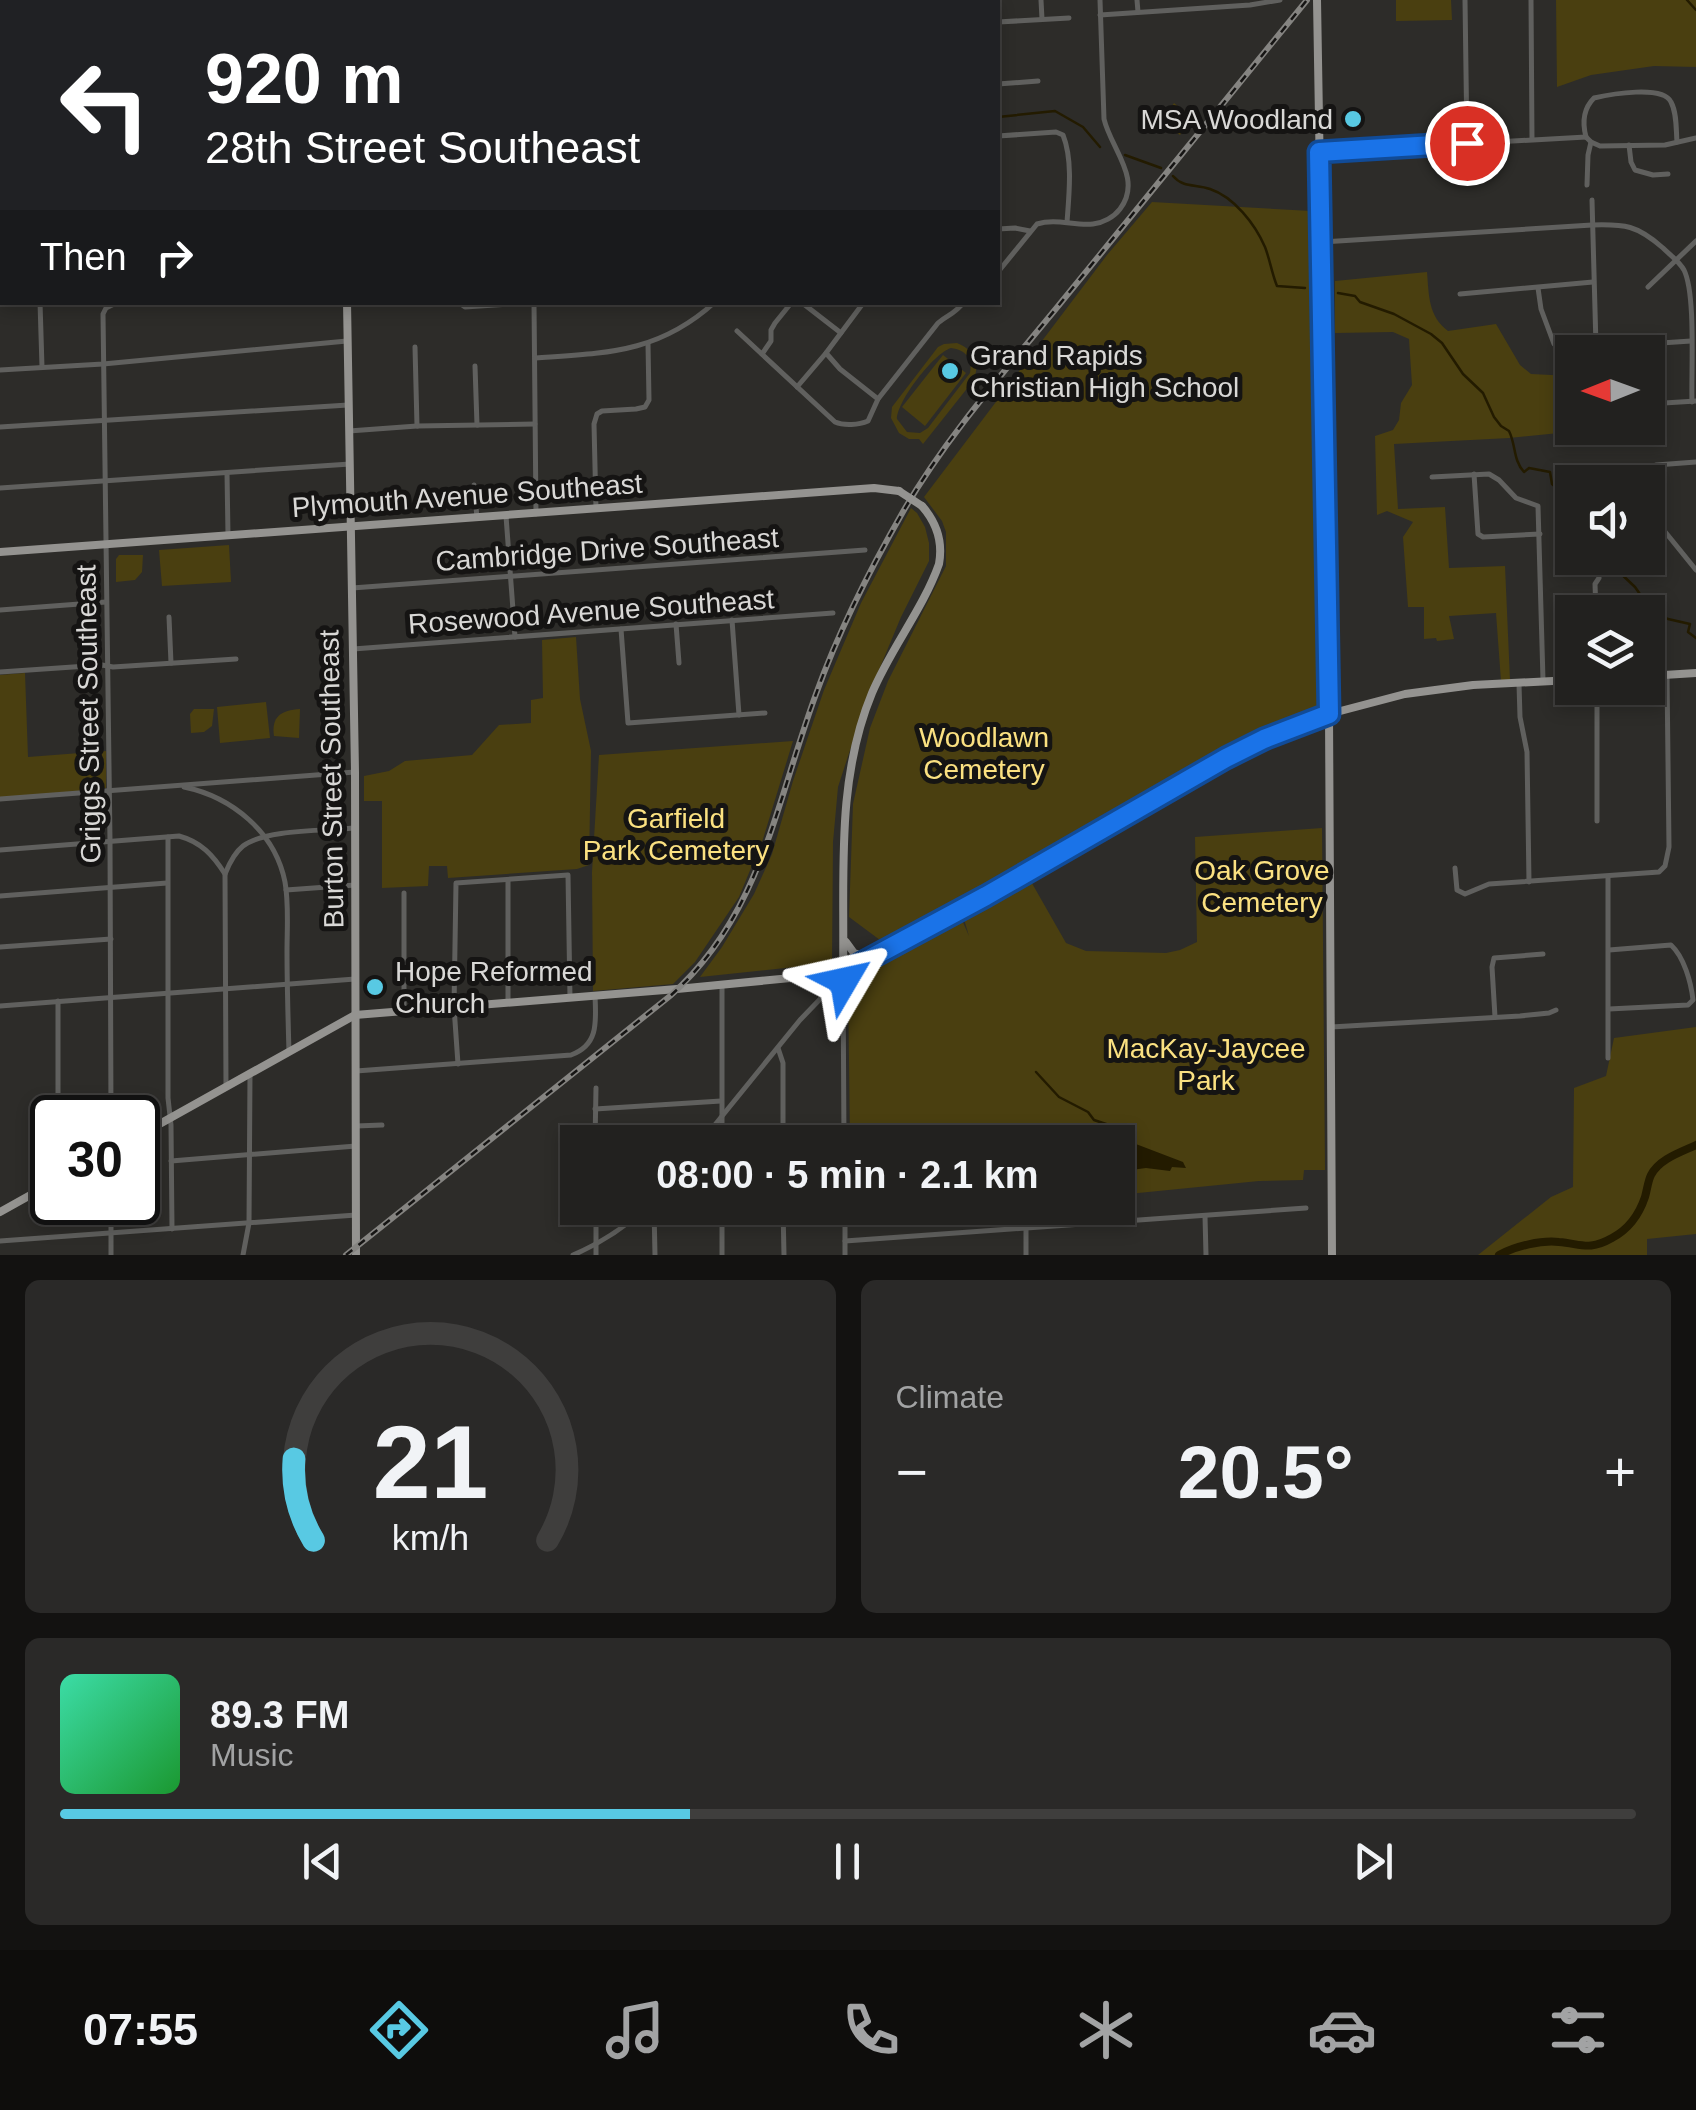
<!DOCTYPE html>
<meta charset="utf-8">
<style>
:root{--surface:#22211f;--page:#2a2928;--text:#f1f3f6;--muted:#a2a3a4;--line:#3f3e3d;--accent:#58c9e3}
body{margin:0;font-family:Helvetica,sans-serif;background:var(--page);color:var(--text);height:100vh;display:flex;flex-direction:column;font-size:38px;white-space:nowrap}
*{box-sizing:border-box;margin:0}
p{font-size:32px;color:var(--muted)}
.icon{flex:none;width:55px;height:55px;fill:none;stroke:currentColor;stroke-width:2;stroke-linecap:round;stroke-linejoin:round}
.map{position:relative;height:1255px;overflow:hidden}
.details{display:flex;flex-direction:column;gap:25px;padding:25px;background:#131211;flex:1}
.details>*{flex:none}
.hud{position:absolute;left:0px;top:0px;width:1000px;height:305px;box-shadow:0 5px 15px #0003,0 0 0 2px var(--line);background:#202124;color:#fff;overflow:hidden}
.needle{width:65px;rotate:269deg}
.tools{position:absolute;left:1555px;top:335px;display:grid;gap:20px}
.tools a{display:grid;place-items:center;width:110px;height:110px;border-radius:0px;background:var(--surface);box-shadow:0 5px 15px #0003,0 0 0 2px var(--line);font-size:50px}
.speed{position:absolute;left:30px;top:1095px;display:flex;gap:20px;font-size:50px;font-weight:700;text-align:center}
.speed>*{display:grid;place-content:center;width:130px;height:130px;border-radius:50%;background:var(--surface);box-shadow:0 5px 15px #0003,0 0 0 2px var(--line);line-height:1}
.speed .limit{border:5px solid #111;border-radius:15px;background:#fff;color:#111}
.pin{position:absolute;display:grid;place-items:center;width:85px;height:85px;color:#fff;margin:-42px;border:5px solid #fff;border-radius:50%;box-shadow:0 2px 10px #0007}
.me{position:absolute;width:110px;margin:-55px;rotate:54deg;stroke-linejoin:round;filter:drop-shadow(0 0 8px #0008)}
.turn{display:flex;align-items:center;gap:35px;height:210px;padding:0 40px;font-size:45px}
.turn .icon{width:130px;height:130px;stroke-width:2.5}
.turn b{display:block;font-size:70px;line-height:85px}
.then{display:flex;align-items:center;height:95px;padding:0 40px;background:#0003;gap:20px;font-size:38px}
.big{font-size:75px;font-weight:800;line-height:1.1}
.details .widget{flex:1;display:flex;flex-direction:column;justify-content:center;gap:15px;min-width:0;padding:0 35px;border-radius:15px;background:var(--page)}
.details .dial{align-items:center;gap:0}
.dial svg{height:260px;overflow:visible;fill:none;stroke:var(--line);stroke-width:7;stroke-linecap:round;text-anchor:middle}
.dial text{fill:var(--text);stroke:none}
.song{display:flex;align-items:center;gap:30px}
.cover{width:120px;height:120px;border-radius:15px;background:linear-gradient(135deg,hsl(160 70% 55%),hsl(130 70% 35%))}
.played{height:10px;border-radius:5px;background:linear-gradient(90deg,var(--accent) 40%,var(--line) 40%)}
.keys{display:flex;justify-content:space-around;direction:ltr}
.heat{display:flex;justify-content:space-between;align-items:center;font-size:55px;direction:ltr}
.details .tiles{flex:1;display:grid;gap:25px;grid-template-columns:1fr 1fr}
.widget:last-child{grid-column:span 2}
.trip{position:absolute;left:560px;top:1125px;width:575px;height:100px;border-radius:0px;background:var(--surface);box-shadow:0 5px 15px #0003,0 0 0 2px var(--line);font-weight:800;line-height:100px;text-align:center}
.tabs{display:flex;height:160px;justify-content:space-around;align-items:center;background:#0e0d0c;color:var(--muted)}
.tabs .icon{width:70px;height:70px}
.tabs .current{color:var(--accent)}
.tabs b{font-size:45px;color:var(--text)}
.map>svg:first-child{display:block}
.green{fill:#4a3f10;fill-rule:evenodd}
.water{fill:#231b00}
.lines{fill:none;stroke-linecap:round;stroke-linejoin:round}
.stream{stroke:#231b00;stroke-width:2.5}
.river{stroke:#231b00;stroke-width:8}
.minor{stroke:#60605e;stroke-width:5}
.major{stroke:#949390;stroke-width:8}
.rail-casing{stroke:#858481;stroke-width:6}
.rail{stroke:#151413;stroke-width:2.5;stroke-dasharray:8;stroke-linecap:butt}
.major-bridge{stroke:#949390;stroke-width:8}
.route-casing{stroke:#114b97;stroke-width:25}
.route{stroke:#1a73e8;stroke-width:18}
.poi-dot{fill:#58c9e3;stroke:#151413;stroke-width:4}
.labels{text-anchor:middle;stroke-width:10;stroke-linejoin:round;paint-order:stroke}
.poi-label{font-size:28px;fill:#d9d8d6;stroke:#151413;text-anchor:start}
.street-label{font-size:28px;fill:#d9d8d6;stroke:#151413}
.park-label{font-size:28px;fill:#fbe181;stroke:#151413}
</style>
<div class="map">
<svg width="1696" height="1255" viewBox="0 0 1696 1255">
<rect width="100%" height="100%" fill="#2d2c29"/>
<g class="green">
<polygon points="1396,0 1451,0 1452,20 1396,21"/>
<polygon points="1556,0 1696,0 1696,67 1654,66 1591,75 1557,87"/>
<polygon points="1174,103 1193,118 1180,135 1161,122"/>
<polygon points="1152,202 1311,211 1319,619 1317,713 1220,755 1133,806 955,904 969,936 963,916 1029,878 1066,943 1086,951 1166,953 1180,950 1197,942 1195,837 1322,828 1325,1170 1304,1170 1303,1180 1259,1181 1118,1195 1118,1142 850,1142 848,980 892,955 884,943 849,917 853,804 870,728 888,681 946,566 946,532 942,521 924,497 1107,255"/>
<path d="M 1427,272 C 1429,295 1428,316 1448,331 L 1496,324 L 1520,365 L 1531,374 L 1572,376 L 1572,428 L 1599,429 L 1509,438 L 1394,444 L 1398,509 L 1445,507 L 1449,568 L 1505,566 L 1510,680 L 1501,681 L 1496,613 L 1449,616 L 1454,639 L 1437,641 L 1436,638 L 1424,639 L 1424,607 L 1408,607 L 1403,537 L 1413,522 L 1387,511 L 1377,515 L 1375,436 L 1393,430 L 1399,420 L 1401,403 L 1412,385 L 1409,339 L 1393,332 L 1335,333 L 1335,281 Z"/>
<path d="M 957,343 C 975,350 981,364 973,381 L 923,444 L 919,439 L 909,439 L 899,433 L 891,418 L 892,407 L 938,347 L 944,344 ZM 951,348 C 966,350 973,359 970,373 L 928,428 L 920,433 L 907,432 L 897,419 C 897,401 934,353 951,348 Z"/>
<polygon points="943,355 966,373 925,426 902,407"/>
<polygon points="911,508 917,513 925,527 929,543 929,561 901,617 866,701 838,787 833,842 832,963 700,977 722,947 754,894 772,854 793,781 824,690 861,603"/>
<polygon points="229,545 231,582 162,586 159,550"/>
<polygon points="119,555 143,555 142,572 135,580 116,582 116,559"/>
<polygon points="576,637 580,699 591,751 589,865 577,869 448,878 447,866 429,866 428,886 382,888 382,801 364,801 364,776 389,771 405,761 472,755 499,725 531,723 531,700 543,698 542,640"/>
<polygon points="25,673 28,757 106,751 106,788 0,799 0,675"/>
<polygon points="266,702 270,738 220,743 217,707"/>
<polygon points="194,709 214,709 212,726 204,732 191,733 190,714"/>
<path d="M 300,709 L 299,738 L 274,736 C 271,717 281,710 300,709 Z"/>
<polygon points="793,741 763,839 739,897 695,962 673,984 593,991 592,872 599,755"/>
<polygon points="1696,1027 1696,1234 1647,1239 1647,1255 1478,1255 1551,1197 1573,1187 1574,1088 1606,1076 1614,1038"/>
</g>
<path class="water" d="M 1128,1141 L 1183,1162 L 1186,1168 L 1172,1167 L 1170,1171 L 1146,1168 L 1131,1170 C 1123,1164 1117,1159 1118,1149 Z"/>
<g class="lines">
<g class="stream">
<polyline points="1687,0 1696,10"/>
<polyline points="998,117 1055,111 1083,127 1100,147"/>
<polyline points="1125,155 1161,168"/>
<path d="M 1173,176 C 1183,188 1196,184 1210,189 C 1234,197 1255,224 1265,247 C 1270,260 1272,274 1277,286 L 1305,288"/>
<path d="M 1338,293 L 1355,296 L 1360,302 L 1394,314 L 1431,334 L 1442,343 L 1463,374 L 1483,393 L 1494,417 L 1501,426 L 1509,431 C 1516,445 1513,460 1524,472 L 1529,468 L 1550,472 L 1552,484 L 1565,495 C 1563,509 1564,525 1569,539 L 1572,541"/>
<polyline points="1611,558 1617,570 1635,587 1651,610 1668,619 1690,624 1688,632 1696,638"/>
<polyline points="1036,1072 1059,1097 1088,1112 1094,1120 1109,1125 1108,1141 1111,1142"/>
<polyline points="1118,1143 1126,1142"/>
</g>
<path class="river" d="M 1499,1255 C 1516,1246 1541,1240 1559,1242 C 1582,1244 1589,1251 1612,1238 C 1629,1229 1639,1215 1645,1197 C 1647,1190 1648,1181 1651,1175 C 1659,1159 1681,1152 1696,1145"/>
<g class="minor">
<polyline points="121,0 121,2"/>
<polyline points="186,0 186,2"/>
<polyline points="781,0 785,2"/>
<polyline points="1041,0 1042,19"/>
<polyline points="1137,0 1138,12"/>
<polyline points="1465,0 1467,143"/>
<polyline points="1531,0 1532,139"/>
<polyline points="8,2 9,0"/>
<polyline points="350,2 356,0"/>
<polyline points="863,2 863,0"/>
<polyline points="1100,15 1250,5 1280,0"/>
<polyline points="998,22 1069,18"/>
<polyline points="0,33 2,33"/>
<polyline points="998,84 1038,81"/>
<path d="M 998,136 L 1056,132 L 1063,135 C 1073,160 1069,195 1067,222"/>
<path d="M 1586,137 C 1582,122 1583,109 1594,98 C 1611,94 1663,85 1671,102 C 1677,113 1676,130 1677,142"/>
<polyline points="1586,137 1591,142 1600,146 1665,145 1696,138"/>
<polyline points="1629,145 1631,162 1635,170 1653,175 1668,174"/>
<polyline points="1319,152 1586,137"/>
<polyline points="1587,185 1588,155 1591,142"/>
<polyline points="0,191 2,186"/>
<polyline points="1592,200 1596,346 1601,347 1691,341"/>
<polyline points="998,229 1015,228 1030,231"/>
<path d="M 1322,242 L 1592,225 C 1625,224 1637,225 1663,248 C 1670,255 1679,261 1684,270 C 1696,294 1691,372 1692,402"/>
<path d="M 998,272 L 1037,224 C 1056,218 1074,226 1093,224 C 1103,223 1114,217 1120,209 C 1143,179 1111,149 1104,119 L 1100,0"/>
<polyline points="0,274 2,272"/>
<polyline points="1648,287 1696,241"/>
<polyline points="1538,288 1541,309 1554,344"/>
<polyline points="1460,294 1593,282"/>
<polyline points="40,302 42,367"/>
<polyline points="458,302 465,307 538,302"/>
<polyline points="801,302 841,333"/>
<polyline points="534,303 536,514"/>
<path d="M 737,331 L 835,422 C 844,426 859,425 868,421 L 878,399 L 938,323 C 948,314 954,315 964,302"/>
<polyline points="415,347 417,426"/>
<polyline points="826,353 840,369 878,399"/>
<polyline points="762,354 771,341 771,330 775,323 792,302"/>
<path d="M 536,358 C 607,353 659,353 715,302"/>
<polyline points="475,366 477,425"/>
<polyline points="0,370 103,364 347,341"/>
<polyline points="797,387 826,353 864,302"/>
<polyline points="1648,404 1696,401"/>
<polyline points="0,427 348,405"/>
<polyline points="349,431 417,426 535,424"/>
<polyline points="227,473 228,535"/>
<polyline points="1474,474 1478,534 1483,537 1540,534"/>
<polyline points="1432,477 1489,474 1499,480 1516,498 1538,506 1543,680"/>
<polyline points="1646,482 1646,470 1656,465 1696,462"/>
<polyline points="474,485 477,518"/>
<polyline points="0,488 350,464"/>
<polyline points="1648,488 1662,528 1696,570"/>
<polyline points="596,509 594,424 597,414 602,411 636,409 645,407 649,400 648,344"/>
<polyline points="506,516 515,637"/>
<polyline points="352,588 865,550"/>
<polyline points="0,610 106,602"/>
<polyline points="1596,612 1595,584 1599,578"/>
<polyline points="169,617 171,663"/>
<polyline points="732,620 739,715"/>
<polyline points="676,624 679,663"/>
<polyline points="621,629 628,723 765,713"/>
<polyline points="353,649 833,613"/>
<polyline points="0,672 102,665 113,667 236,659"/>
<polyline points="1519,684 1520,717 1527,752 1529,882"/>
<polyline points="1597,688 1597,821"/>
<path d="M 184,787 C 232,797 275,832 285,882 C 289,904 287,929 287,951 C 287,985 288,1018 289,1052"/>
<polyline points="0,799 355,772"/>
<polyline points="168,837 168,1098 171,1125 172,1229"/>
<path d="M 0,850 L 179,836 C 201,842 213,855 225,874"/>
<polyline points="1455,868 1457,890 1465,894 1489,884 1659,872 1665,866 1669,847 1667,675"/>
<polyline points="1608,877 1608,1058"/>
<polyline points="508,880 508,1002"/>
<polyline points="286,890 355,885"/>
<polyline points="0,896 167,883"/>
<polyline points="0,947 111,939"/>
<polyline points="843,973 844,1142"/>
<polyline points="722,986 722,1142"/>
<polyline points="58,1001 58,1118"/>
<polyline points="0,1006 355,979"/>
<path d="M 1609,1009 L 1688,1005 L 1693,1000 C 1691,982 1684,957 1671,945 L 1609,950"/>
<polyline points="404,1011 404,893"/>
<polyline points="1495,1017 1492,967 1494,958 1543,954"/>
<polyline points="1331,1027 1520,1016 1549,1013 1556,1010"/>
<polyline points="778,1048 783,1063 783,1142"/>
<polyline points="458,1064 454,1007 456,883 568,875 570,998"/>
<path d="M 356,1071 L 571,1055 C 599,1045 596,1021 595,996"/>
<path d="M 226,1087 L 225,874 C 229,864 234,853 243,846 C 265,829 326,831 355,828"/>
<polyline points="595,1109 721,1101"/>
<polyline points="111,1118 110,841 103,314 106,308 118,302"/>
<polyline points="356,1126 382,1125"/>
<polyline points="595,1142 596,1088"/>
<polyline points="701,1142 800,1020 825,994 843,982"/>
<polyline points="171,1161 356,1146"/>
<polyline points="596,1208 596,1255"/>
<polyline points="654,1208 655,1255"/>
<polyline points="783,1208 784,1255"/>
<polyline points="845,1208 845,1255"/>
<polyline points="1205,1216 1206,1255"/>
<polyline points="1026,1228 1026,1255"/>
<polyline points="0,1241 356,1215"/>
<polyline points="845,1241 1306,1208"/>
<polyline points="111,1255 111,1202"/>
<polyline points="243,1255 249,1223 250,1074"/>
<path d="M 573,1255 C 601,1243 624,1228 646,1208"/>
<polyline points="722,1255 722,1208"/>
</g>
<g class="major">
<polyline points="339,0 339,2"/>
<polyline points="1317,0 1329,714 1332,1255"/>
<polyline points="347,302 355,772 356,1255"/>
<polyline points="0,552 874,488 899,491"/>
<polyline points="1648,676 1696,673"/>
<polyline points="846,942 854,953 870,958"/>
<path d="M 843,973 C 845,879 835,782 872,693 C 891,648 923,609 939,564 C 943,542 937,523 922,506"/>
<polyline points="138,1136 355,1015 677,989 843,973 986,896 1135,809 1264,739 1329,714 1405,694 1473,685 1572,680"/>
<polyline points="0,1212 52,1183"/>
</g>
<defs>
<path id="rail" d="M 346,1255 L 670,996 C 761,916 776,802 816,694 C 839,630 870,569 904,510 C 947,436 1005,371 1059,305 C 1141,203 1225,102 1307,0"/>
</defs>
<use href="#rail" class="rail-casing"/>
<use href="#rail" class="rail"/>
<polyline class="major-bridge" points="899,491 922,506"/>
</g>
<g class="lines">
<defs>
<polyline id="route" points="844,981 843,973 986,896 1226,758 1264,739 1329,714 1319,152 1467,143"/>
</defs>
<use href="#route" class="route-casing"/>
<use href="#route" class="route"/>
</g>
<g class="poi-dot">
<circle cx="1353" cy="119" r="10"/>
<circle cx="950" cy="371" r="10"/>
<circle cx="375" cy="987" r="10"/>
</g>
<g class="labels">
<g class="poi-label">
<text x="1333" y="129" text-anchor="end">MSA Woodland</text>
<text x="970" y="365">Grand Rapids<tspan x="970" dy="32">Christian High School</tspan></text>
<text x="395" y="981">Hope Reformed<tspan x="395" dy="32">Church</tspan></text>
</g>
<g class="street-label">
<text transform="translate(467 495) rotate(-4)" y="10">Plymouth Avenue Southeast</text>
<text transform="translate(607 549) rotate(-4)" y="10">Cambridge Drive Southeast</text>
<text transform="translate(591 611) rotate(-4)" y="10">Rosewood Avenue Southeast</text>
<text transform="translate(88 714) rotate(-91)" y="10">Griggs Street Southeast</text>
<text transform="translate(331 779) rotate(-91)" y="10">Burton Street Southeast</text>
</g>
<g class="park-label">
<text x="984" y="747">Woodlawn<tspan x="984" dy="32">Cemetery</tspan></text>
<text x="676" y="828">Garfield<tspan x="676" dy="32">Park Cemetery</tspan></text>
<text x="1262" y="880">Oak Grove<tspan x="1262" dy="32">Cemetery</tspan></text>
<text x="1206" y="1058">MacKay-Jaycee<tspan x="1206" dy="32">Park</tspan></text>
</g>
</g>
</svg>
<div class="tools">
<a><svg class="needle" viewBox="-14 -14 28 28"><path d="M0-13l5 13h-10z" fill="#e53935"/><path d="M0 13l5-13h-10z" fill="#a2a3a4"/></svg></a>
<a><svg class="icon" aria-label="sound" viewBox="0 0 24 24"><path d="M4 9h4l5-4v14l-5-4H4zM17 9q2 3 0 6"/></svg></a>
<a><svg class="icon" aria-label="layers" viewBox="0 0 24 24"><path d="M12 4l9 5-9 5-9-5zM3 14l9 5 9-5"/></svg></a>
</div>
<div class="speed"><div class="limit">30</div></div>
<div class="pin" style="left:1467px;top:143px;background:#d93025"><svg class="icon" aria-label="arrive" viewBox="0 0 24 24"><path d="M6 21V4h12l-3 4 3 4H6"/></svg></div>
<svg class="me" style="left:844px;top:981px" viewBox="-20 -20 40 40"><path d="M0-17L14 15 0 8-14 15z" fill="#1a73e8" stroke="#fff" stroke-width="4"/></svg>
<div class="trip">08:00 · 5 min · 2.1 km</div>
<div class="hud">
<div class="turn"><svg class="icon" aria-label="left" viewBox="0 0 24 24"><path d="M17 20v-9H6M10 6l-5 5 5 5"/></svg><div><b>920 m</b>28th Street Southeast</div></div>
<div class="then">Then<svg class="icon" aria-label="right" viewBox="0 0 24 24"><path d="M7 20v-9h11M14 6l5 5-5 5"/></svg></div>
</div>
</div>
<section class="details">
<div class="tiles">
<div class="widget dial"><svg viewBox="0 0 100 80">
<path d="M14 69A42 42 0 1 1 86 69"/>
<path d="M14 69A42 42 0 0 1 8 44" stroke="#58c9e3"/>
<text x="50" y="56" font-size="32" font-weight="700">21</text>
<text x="50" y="72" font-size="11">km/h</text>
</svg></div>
<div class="widget"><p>Climate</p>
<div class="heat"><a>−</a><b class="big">20.5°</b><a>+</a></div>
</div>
<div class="widget">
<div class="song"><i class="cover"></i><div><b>89.3 FM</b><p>Music</p></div></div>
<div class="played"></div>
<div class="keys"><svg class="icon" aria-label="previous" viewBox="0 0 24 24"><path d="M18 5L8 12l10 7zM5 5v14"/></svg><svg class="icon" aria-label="pause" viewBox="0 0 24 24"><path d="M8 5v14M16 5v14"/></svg><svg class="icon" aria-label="next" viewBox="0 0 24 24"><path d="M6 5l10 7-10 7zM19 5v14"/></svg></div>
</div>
</div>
</section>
<nav class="tabs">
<b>07:55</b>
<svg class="icon current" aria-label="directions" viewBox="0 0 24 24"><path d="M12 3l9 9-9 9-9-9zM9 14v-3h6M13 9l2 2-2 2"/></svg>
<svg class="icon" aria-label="music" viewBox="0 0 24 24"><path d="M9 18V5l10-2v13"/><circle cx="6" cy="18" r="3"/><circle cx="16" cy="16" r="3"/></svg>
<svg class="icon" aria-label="phone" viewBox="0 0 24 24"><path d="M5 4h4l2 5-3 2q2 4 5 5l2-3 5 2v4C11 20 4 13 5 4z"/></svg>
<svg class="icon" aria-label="climate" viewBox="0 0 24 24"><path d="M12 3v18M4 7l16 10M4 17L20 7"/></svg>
<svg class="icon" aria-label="car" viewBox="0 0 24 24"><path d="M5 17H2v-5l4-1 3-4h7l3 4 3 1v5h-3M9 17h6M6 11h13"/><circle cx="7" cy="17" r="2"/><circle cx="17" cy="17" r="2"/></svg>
<svg class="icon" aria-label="filters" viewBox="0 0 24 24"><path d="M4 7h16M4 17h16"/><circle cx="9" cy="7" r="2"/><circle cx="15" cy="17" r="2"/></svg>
</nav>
